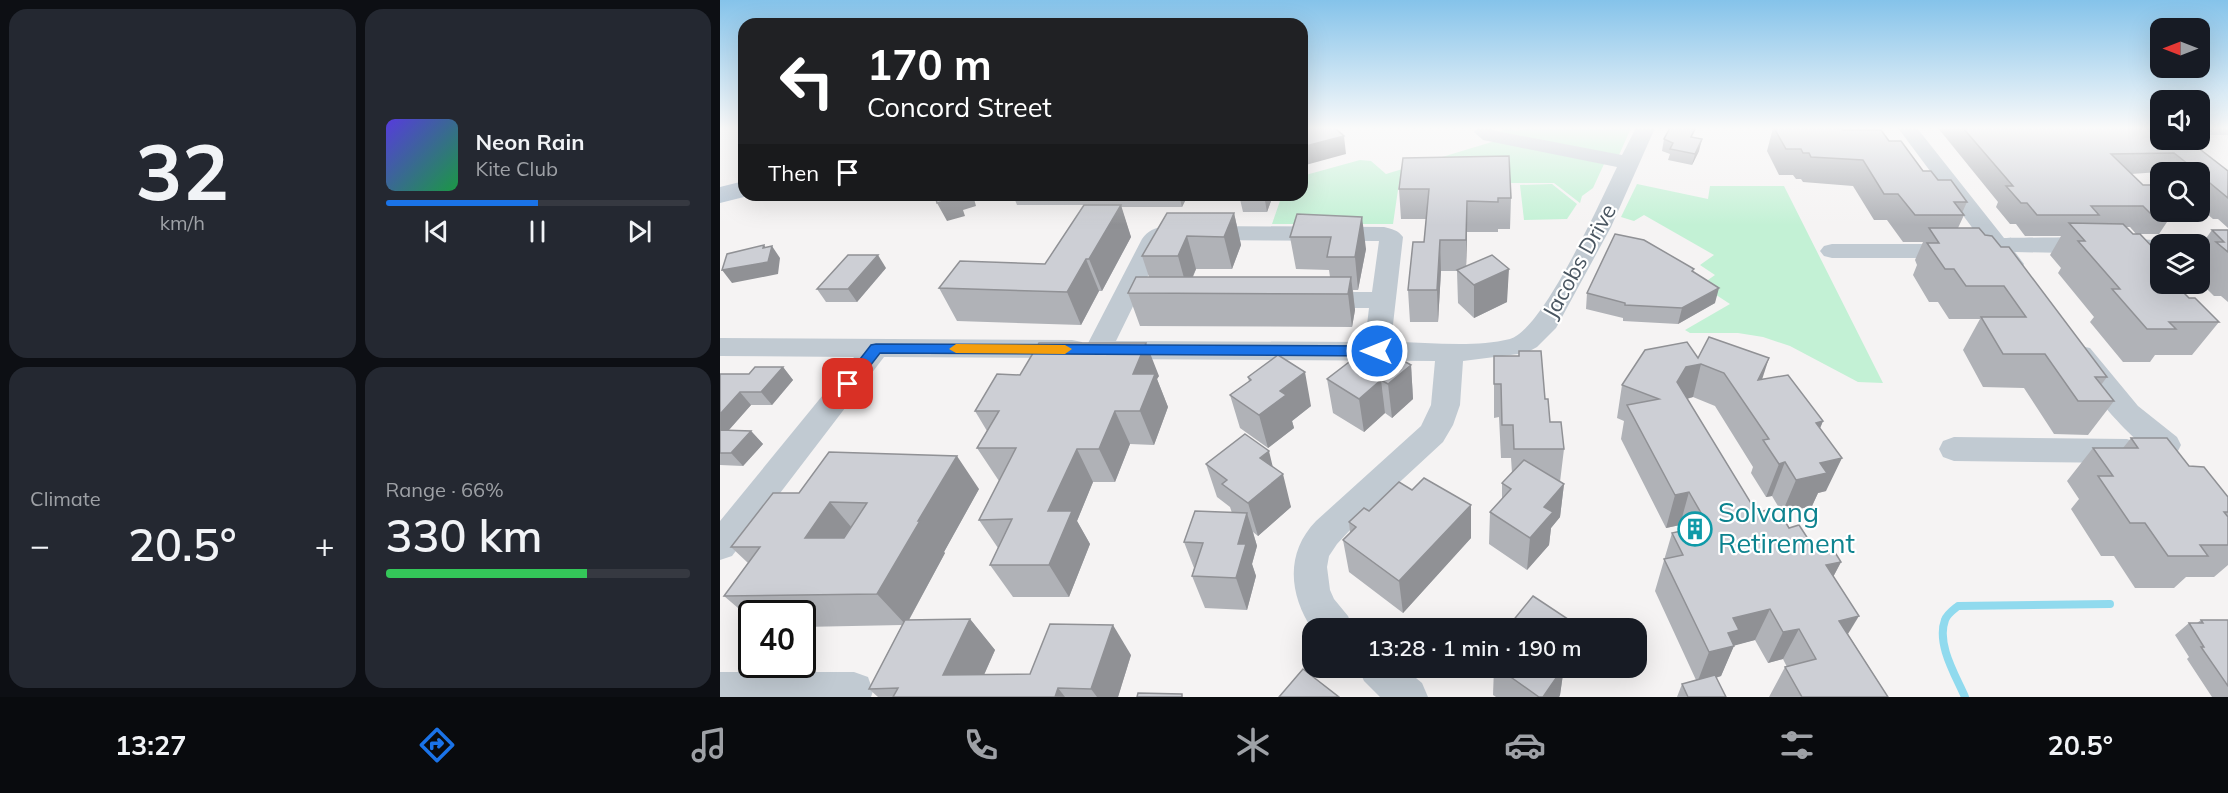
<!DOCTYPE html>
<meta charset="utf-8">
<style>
:root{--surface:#171b24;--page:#242831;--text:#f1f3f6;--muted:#9ea1a6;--line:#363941;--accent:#1a73e8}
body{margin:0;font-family:Mulish,sans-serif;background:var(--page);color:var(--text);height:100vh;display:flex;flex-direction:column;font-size:22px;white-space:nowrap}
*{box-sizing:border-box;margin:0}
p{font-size:20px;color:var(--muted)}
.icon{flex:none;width:33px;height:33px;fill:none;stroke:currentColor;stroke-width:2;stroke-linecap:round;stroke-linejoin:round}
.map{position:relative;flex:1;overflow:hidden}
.sheet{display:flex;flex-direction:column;gap:9px;padding:9px;background:#0d0f14;width:720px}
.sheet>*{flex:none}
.top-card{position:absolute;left:18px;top:18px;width:570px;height:183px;border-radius:18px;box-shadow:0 6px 24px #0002;background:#202124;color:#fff;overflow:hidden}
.needle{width:39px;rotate:270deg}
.tools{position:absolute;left:1430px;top:18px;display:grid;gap:12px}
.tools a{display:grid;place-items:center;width:60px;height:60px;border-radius:12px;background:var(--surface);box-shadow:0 6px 24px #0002;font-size:30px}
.speed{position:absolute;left:18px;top:600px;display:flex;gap:12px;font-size:30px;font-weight:700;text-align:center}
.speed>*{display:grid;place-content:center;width:78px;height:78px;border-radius:50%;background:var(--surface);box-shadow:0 6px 24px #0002;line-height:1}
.speed .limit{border:3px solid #111;border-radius:9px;background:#fff;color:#111}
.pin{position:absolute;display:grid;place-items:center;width:51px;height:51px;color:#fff;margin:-26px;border-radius:12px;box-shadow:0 3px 9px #0006}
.me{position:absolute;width:66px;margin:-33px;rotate:270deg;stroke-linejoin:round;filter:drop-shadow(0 0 4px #0008)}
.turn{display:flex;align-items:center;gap:21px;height:126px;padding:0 30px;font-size:27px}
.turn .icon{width:78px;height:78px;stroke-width:2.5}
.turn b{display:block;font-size:42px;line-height:51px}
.then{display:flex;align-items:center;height:57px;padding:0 30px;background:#0003;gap:12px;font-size:22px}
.big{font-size:45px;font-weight:600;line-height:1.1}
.sheet .widget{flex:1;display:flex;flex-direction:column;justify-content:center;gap:9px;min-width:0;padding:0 21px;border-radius:18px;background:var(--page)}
.sheet .dial{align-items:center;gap:0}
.dial b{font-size:78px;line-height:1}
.song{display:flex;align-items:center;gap:18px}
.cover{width:72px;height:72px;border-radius:9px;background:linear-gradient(135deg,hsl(250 70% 55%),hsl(140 70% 35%))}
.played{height:6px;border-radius:3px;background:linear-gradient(90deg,var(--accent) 50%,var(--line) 50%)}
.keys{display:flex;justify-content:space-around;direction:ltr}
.heat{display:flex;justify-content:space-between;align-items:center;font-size:33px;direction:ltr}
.charge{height:9px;border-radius:4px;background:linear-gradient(90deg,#34c759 66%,var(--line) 0)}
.sheet .tiles{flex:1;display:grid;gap:9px;grid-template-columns:repeat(2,1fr)}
.trip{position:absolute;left:582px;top:618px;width:345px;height:60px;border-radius:18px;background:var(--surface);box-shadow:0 6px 24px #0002;font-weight:600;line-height:60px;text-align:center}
.dock{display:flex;height:96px;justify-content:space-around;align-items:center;background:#090b0e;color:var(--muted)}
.dock .icon{width:42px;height:42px}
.dock .selected{color:var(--accent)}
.dock b{font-size:27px;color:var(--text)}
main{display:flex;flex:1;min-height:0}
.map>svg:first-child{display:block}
.green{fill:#c3f1d5}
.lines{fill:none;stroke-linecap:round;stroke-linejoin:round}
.stream{stroke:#90daee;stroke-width:8}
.minor{fill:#c1cad2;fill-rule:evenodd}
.major{fill:#b3c2d1;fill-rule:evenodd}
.wall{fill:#b0b2b7;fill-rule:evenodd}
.shaded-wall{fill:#909195}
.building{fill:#cdcfd5;stroke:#909195;stroke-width:1.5;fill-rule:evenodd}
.route{fill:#1a73e8;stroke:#114b97;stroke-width:1.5}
.slow{fill:#f59e0b}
.labels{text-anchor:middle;stroke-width:4.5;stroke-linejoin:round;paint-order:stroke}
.street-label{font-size:22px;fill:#4a5661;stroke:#fff}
.near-culture-label{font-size:27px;fill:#0d838f;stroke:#fff;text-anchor:start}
</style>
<main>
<section class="sheet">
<div class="tiles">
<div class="widget dial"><b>32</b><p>km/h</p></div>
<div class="widget">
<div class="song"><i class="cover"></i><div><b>Neon Rain</b><p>Kite Club</p></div></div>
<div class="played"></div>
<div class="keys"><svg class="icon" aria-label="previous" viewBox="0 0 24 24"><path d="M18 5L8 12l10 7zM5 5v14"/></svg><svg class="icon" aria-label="pause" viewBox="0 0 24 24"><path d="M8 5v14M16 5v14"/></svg><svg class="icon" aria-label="next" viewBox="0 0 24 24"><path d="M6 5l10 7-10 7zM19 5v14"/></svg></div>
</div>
<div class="widget"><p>Climate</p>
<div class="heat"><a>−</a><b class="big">20.5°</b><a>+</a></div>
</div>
<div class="widget"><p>Range · 66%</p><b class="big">330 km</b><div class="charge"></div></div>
</div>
</section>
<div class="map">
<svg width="1508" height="697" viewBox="0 0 1508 697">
<rect width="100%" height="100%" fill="#f5f3f3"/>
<g class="green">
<polygon points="786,128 797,131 808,128 911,128 899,155 778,133"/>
<polygon points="775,141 884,164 873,188 862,196 860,203 834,183 679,183 673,224 552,224 562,195 582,195 582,176 640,160 651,161 666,174"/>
<polygon points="832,184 857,204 847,219 804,220 800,185"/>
<polygon points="917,184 988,199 990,186 1064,186 1163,383 1138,382 1070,346 1043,337 1018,333 970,333 965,330 1010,304 981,285 995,275 980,265 994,255 924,215 914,221 901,217"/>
</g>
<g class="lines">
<path class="stream" d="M 1245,697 C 1236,676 1216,644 1225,620 C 1227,614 1233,610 1238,606 L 1390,604"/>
<g class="minor">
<path d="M 757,128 L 770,128 L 776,131 L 902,155 L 916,128 L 935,128 L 891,227 L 836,328 L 817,347 L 806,353 L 743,361 L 740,405 L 733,425 L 723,442 L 643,516 L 617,544 L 609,556 L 607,567 L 610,590 L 614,599 L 628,616 L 633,628 L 592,629 C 569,594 565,553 596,521 L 701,426 L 711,405 L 715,361 L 393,359 C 384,357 377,359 368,357 L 365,350 L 362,356 L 352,358 L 164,357 L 12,556 L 0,560 L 0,521 L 134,357 L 0,356 L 0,338 L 352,340 L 362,342 L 365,349 L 422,239 C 429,229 440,225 452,228 L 455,233 L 444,243 L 396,341 L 645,342 L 649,308 L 596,308 L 587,306 L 583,300 L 587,294 L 596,292 L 652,292 L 659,241 L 483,240 L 475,238 L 472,233 L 475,228 L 483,226 L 664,227 C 672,229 678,230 683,237 L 671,342 C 709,342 753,348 790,339 C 823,330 881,200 897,167 L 763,140 L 754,132 Z"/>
<path d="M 1178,128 L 1197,128 L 1284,238 C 1313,238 1431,234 1449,244 L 1440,244 L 1440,255 L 1295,252 L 1304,264 L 1301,269 L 1292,271 L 1283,269 Z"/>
<rect x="1479" y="128" width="29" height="7"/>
<polygon points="1112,244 1236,244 1244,246 1248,251 1244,256 1236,258 1112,258 1104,256 1100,251 1104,246"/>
<path d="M 1360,346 L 1370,348 L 1418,406 L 1457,437 L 1461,445 L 1457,453 C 1452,455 1448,457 1443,456 C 1416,451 1361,379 1346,355 L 1350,348 Z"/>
<polygon points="1234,437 1407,439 1418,443 1422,451 1418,459 1407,463 1234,461 1223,457 1219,449 1223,441"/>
<polygon points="638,668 684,668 702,683 708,697 660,697 644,681"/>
<polygon points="0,672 134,672 148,677 153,691 151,697 0,697"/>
</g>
<polygon class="major" points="24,181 24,195 32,195 0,203 0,187"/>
</g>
<g class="wall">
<polygon points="1053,128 1121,128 1122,130 1169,141 1203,171 1218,180 1247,202 1242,213 1244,215 1238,228 1265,235 1387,377 1381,385 1394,401 1368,435 1334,434 1304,388 1263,387 1243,350 1260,319 1229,319 1218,302 1209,302 1193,275 1197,265 1195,260 1203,242 1183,242 1167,220 1154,220 1133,186 1083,182 1081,179 1076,179 1073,175 1059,175 1047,151"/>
<path d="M 1218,128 L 1440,128 L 1508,171 L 1508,228 L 1498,219 L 1493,219 L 1479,207 L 1479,172 L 1440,172 L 1411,174 L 1440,212 L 1453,213 L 1439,234 L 1420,234 L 1440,255 L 1437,259 L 1440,284 L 1469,298 L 1499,322 L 1472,355 L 1435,355 L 1430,362 L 1403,362 L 1370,322 L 1374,317 L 1338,273 L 1341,268 L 1330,255 L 1341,236 L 1305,236 L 1296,224 L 1290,224 L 1276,207 L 1278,202 ZM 1406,227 L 1410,227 L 1416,234 L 1413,234 Z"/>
<polygon points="973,138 979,151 972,165 948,160 950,154 942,151 944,139"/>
<polygon points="683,158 791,198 790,229 778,229 778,232 747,232 746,266 787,302 754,318 738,303 737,271 721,271 718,322 690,322 688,290 704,242 706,219 681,219 679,189"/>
<polygon points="293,195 468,195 462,207 401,207 411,237 382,291 379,291 361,325 237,321 219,288 325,264 364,205 297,205"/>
<polygon points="519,195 557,195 555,201 551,201 547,212 523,212"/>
<polygon points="514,213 521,245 512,269 476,269 473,277 610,277 609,270 576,269 570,237 577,214 646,249 638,290 633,290 635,310 632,327 420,326 408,293 429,277 422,256"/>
<polygon points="1492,230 1508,230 1508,302 1501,296 1494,296 1479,281 1479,248"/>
<polygon points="166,268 137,302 106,302 97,289"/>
<polygon points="867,293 995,303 958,324 903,321 903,318 866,309"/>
<polygon points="799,351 825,399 830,422 844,449 840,482 844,484 840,517 831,528 829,545 807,570 769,544 770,512 782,499 782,483 792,473 791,458 781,458 779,417 774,418 774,356 799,356"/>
<polygon points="978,358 1042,380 1103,421 1100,428 1106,491 1098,493 1092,506 1062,513 1052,496 1046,497 1031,473 1033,467 995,406 973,397 967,399 1037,513 1069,528 1092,545 1121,562 1113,577 1128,634 1168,697 1049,697 1065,667 1067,667 1063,659 1048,663 1035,640 1014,645 1001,676 996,678 1006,697 957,697 962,684 976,680 935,591 952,533 963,531 960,525 946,528 901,439 904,421 897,418 902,385"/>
<polygon points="638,361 691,365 693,399 672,418 665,413 644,432 613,413 607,379"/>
<polygon points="63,367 73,380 52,405 31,405 8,431 31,431 43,444 23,466 0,465 0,374 29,374"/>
<polygon points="300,375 439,376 437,379 448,407 434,445 410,444 395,482 373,482 357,521 370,544 349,597 293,597 270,565 278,548 259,520 279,481 257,448 267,431 255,411"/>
<polygon points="528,377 591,406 572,421 574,428 548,448 520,428 510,395 529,382"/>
<polygon points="1411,438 1469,466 1508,497 1508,565 1494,577 1466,577 1454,588 1415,588 1394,556 1381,556 1351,509 1359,499 1347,481 1373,448 1403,448"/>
<polygon points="486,464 553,467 571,507 538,536 533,532 537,546 532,564 536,576 527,610 485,608 472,576 474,568 464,542 512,513 510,507 497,497"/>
<polygon points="259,489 224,552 225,553 189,620 250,619 275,650 264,675 310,674 411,655 398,697 158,697 149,689 182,625 82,627 82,614 32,614 32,620 4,596 28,563 11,547 79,493"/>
<polygon points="692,490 751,505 751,538 683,613 629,572 623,540 630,533 629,522 649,511"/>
<polygon points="1481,620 1508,620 1508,697 1492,697 1467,659 1469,657 1455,635 1469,623 1477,623"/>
<polygon points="774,668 848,668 843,674 840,695 839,697 776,697 773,695"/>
</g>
<g class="shaded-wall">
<polygon points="624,136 626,154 582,166 582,147"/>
<polygon points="982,139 979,151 972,165 975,154"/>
<polygon points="235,195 253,195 256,206 243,210 245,216 227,221 217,203"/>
<polygon points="459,195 468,195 462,207"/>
<polygon points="544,195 550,195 551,201 547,212"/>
<polygon points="747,201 747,232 746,271 746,240"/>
<polygon points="401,205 411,237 382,291 369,259"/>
<polygon points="514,213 521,245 512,269 504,237"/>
<polygon points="642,217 646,249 638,290 635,257"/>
<polygon points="467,236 476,269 467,289 458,256"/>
<polygon points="720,240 721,271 718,322 717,290"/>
<polygon points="44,245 50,254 52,246 60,258 58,274 12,283 2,270 43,248"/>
<polygon points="158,255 166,268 137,302 128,289"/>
<polygon points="366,259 379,291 361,325 347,292"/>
<polygon points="789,269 787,302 754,318 754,285"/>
<polygon points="631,277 635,310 632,327 628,294"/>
<polygon points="999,288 995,303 958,324 962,308"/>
<polygon points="426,343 439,376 437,379 448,407 434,445 420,411 413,374"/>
<polygon points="1049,358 1038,392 1038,380"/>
<polygon points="981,364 973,397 958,401 957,382 966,367"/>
<polygon points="691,365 693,399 672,418 668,384"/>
<polygon points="63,367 73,380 52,405 41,392"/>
<polygon points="585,372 591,406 572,421 574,428 548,448 539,415 560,391"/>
<polygon points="661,380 665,413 644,432 639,399"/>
<polygon points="20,392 31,405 0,440 0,414"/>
<polygon points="395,411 410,444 395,482 379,449"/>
<polygon points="1103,421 1089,455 1096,423"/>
<polygon points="31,431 43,444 23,466 11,453"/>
<polygon points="357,449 373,482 357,521 370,544 349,597 329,565 328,511"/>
<polygon points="549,451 556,480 563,474 571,507 538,536 528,503 540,458"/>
<polygon points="237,456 259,489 224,552 225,553 186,625 157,594 198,521"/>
<polygon points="1122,458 1106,491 1098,493 1092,506 1062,513 1076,480 1100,463"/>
<polygon points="1065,462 1052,496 1046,497 1059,464"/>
<polygon points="844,484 840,517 831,528 829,545 807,570 810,538 824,507"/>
<polygon points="969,492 960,525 946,528 955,495"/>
<polygon points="110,502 138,535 116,570 85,538"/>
<polygon points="751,505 751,538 683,613 679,581"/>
<polygon points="527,513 537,546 532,564 536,576 527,610 516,578 518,544"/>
<polygon points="1121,562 1104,594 1106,565"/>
<polygon points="1050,609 1035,640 1013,646 1014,646 1001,676 977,683 989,652 1013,618"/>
<polygon points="1139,616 1120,647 1119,621"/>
<polygon points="250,619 275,650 254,697 223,675"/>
<polygon points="393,625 411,655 398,697 377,697 371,689"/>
<polygon points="1079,629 1063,659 1048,663 1063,632"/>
<polygon points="836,668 848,668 843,674 840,695 839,697 823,697"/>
<polygon points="338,688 345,697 335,697"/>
</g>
<g class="building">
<polygon points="582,128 615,128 624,136 582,147"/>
<polygon points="950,128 967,128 975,129 971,137 982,139 975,154 950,149 953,143 944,139"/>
<polygon points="1054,128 1121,128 1122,130 1161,130 1169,141 1181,141 1203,171 1211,171 1218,180 1231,180 1247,202 1234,202 1244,215 1195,215 1178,194 1164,194 1143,160 1091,157 1089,153 1083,153 1081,149 1066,149"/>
<polygon points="1243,128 1440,128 1440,140 1468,140 1508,171 1508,198 1479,174 1479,172 1478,172 1454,153 1391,154 1423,185 1430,185 1440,195 1440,212 1451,212 1453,213 1430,213 1423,206 1371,206 1379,215 1317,215 1307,203 1301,203 1286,186 1293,186"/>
<polygon points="789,156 791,198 778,198 778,202 747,201 746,240 720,240 717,290 688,290 693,242 704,242 709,189 679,189 683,158"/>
<polygon points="215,195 235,195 236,198 217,203"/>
<polygon points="364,205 401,205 369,259 366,259 347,292 219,288 240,261 325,264"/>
<polygon points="447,213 514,213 504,237 467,236 458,256 422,256"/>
<polygon points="577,214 642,217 635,257 607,257 611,237 570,237"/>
<polygon points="1349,223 1403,224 1413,234 1420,234 1440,255 1433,255 1440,262 1440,268 1439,268 1440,269 1440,284 1455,284 1469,298 1475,298 1499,322 1449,322 1456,329 1427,329 1392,289 1400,289 1358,241 1365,241"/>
<polygon points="1209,228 1259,228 1265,235 1272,236 1281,247 1289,247 1387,377 1375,377 1394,401 1358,401 1325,354 1283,354 1261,317 1306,317 1284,286 1246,286 1234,269 1225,269 1207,243 1219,243"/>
<polygon points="1492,230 1508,230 1508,252 1496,242 1504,242"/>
<polygon points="895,234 924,240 974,269 972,271 999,288 962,308 905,305 905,303 867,293"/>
<polygon points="44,245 43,248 52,246 48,262 2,270 7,254"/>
<polygon points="128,255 158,255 128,289 97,289"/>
<polygon points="772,255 789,269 754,285 737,270"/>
<polygon points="416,277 631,277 628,294 408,293"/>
<polygon points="989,337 1049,358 1038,380 1068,375 1103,421 1096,423 1122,458 1100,463 1107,473 1076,480 1065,462 1059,464 1043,440 1049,439 1004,373 981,364 966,367 957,382 1037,513 1047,510 1053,521 1063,518 1069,528 1079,525 1092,545 1108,541 1121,562 1106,565 1139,616 1119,621 1168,697 1082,697 1065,667 1096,659 1079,629 1063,632 1050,609 1013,618 1019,630 1008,633 1014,646 989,652 944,559 963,555 952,533 988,525 969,492 955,495 907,405 939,399 902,385 925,350 967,342 978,358"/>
<polygon points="319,343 426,343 413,374 435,374 420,411 395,411 379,449 357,449 328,511 352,511 329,565 270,565 292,519 259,520 296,448 257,448 279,411 255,411 277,374 300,375"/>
<polygon points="656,346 691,365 668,384 661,380 639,399 607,379 633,359 638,361"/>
<polygon points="799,351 821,351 825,399 828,399 830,422 841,422 844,449 794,449 793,425 782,425 781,384 774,384 774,356 799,356"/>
<polygon points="558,355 585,372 560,391 566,395 539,415 510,395 531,380 528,377"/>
<polygon points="35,367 63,367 41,392 20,392 0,414 0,374 29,374"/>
<polygon points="0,430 31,431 11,453 0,453"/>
<polygon points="525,434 549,451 540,458 563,474 528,503 502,484 507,480 486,464"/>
<polygon points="1411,438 1447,438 1469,466 1484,467 1508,497 1508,512 1504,512 1508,517 1508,545 1480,545 1488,556 1448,556 1425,523 1410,523 1378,476 1393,476 1373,448 1418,448"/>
<path d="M 109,452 L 237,456 L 198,521 L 200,521 L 157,594 L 4,596 L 40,547 L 11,547 L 53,493 L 79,493 ZM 110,502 L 147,503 L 124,538 L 85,538 Z"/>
<polygon points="804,460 844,484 824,507 833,512 810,538 770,512 791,489 782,483"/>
<polygon points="704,478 751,505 679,581 623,540 636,527 629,522 644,508 649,511 679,482 692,490"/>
<polygon points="475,511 527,513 518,544 526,544 516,578 472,576 483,543 464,542"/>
<polygon points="813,596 860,627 859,628 787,628"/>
<polygon points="250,619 223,675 310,674 330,624 393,625 371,689 338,688 335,697 173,697 178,688 149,689 185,620"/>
<polygon points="1481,620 1508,620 1508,686 1481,647 1484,647 1469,623 1483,623"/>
<polygon points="778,668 843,668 823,697 819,697"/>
<polygon points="583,669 619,697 559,697"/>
<polygon points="995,675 1006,697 968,697 962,684"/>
<polygon points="418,693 462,694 462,697 417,697"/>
</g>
<linearGradient id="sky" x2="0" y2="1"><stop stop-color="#85c3ea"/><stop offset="0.57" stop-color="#fafafa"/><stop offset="1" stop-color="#fafafa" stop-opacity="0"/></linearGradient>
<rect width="1508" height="225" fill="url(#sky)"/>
<polygon class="route" points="156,344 657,346 664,351 657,356 160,353 133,388 123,388 121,384 123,381 151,345"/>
<polygon class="slow" points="236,344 345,345 352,349 345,354 236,353 229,349"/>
<defs>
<symbol id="building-ring" viewBox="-11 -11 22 22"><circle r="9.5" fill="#fff" stroke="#0f9aa8" stroke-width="1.5"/><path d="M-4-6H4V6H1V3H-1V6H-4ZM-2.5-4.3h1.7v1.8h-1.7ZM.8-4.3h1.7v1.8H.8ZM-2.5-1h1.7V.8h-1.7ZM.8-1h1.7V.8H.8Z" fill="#0f9aa8"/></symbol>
</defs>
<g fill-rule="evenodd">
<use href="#building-ring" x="956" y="510" width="38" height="38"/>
</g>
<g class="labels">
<g class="street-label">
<text transform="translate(859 261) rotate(-61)" y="8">Jacobs Drive</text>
</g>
<g class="near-culture-label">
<text x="998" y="522">Solvang<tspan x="998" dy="31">Retirement</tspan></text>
</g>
</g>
</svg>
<div class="tools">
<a><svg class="needle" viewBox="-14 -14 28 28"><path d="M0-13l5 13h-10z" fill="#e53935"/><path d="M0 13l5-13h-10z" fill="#9ea1a6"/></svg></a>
<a><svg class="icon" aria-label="sound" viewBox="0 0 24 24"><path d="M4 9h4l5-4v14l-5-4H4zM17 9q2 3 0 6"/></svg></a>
<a><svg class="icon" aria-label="search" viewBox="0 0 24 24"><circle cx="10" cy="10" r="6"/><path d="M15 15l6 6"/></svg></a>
<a><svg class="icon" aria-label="layers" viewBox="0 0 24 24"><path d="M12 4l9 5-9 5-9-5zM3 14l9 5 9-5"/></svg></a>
</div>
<div class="speed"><div class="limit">40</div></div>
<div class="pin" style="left:128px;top:384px;background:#d93025"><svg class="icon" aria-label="arrive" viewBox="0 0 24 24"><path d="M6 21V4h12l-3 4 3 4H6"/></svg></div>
<svg class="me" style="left:657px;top:351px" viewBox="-20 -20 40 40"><circle r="17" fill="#1a73e8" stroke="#fff" stroke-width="3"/><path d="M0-11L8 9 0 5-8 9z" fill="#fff"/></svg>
<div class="trip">13:28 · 1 min · 190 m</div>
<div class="top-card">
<div class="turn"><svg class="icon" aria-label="left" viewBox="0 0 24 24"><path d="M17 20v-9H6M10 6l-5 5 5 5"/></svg><div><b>170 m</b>Concord Street</div></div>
<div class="then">Then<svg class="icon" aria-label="arrive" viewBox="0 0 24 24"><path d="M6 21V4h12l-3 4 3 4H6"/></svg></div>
</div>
</div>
</main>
<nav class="dock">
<b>13:27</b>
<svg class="icon selected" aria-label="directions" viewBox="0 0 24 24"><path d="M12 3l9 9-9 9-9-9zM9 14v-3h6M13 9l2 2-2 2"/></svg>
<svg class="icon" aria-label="music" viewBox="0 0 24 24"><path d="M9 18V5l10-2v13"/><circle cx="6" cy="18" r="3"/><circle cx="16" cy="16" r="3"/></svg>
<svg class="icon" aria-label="phone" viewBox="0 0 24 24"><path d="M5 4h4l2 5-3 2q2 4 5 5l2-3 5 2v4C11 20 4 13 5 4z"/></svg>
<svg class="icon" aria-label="climate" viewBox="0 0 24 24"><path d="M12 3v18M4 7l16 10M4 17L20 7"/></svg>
<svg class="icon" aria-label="car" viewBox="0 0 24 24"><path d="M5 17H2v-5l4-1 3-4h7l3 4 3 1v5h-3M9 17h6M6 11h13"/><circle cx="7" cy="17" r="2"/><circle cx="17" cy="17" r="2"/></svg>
<svg class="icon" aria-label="filters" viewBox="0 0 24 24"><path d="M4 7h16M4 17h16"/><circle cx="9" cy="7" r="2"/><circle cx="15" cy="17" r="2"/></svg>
<b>20.5°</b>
</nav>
